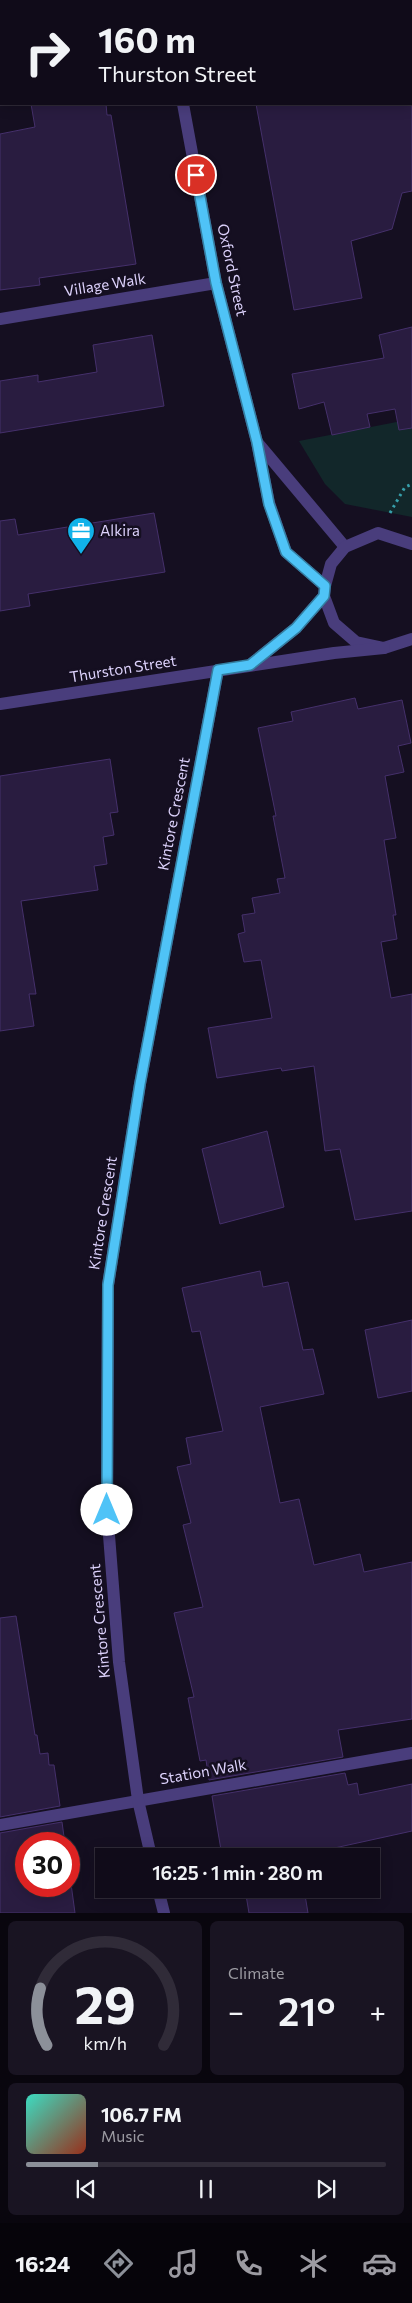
<!DOCTYPE html>
<meta charset="utf-8">
<style>
:root{--surface:#100b19;--page:#191422;--text:#f1f3f6;--muted:#9c9ba2;--line:#302b38;--accent:#8c9099}
body{margin:0;font-family:Commissioner,sans-serif;background:var(--page);color:var(--text);height:100vh;display:flex;flex-direction:column;font-size:19px;white-space:nowrap}
*{box-sizing:border-box;margin:0}
p{font-size:16px;color:var(--muted)}
.icon{flex:none;width:28px;height:28px;fill:none;stroke:currentColor;stroke-width:2;stroke-linecap:round;stroke-linejoin:round}
.map{position:relative;height:1913px;overflow:hidden}
.side{display:flex;flex-direction:column;gap:8px;padding:8px;background:#09060e;flex:1}
.side>*{flex:none}
.top-card{position:absolute;left:0px;top:0px;width:412px;height:105px;box-shadow:0 2px 12px #0003,0 0 0 1px var(--line);background:#100b19;color:var(--text);overflow:hidden}
.speed{position:absolute;left:15px;top:1832px;display:flex;gap:10px;font-size:25px;font-weight:700;text-align:center}
.speed>*{display:grid;place-content:center;width:65px;height:65px;border-radius:50%;background:var(--surface);box-shadow:0 2px 12px #0003,0 0 0 1px var(--line);line-height:1}
.speed .limit{border:8px solid #d22;background:#fff;color:#111}
.pin{position:absolute;display:grid;place-items:center;width:42px;height:42px;color:#fff;margin:-21px;border:2px solid #fff;border-radius:50%;box-shadow:0 1px 5px #0007}
.me{position:absolute;width:55px;margin:-28px;rotate:0deg;stroke-linejoin:round;filter:drop-shadow(0 0 4px #0008)}
.turn{display:flex;align-items:center;gap:18px;height:105px;padding:0 15px;font-size:22px}
.turn .icon{width:65px;height:65px;stroke-width:2.5}
.turn b{display:block;font-size:35px;line-height:42px}
.big{font-size:38px;font-weight:600;line-height:1.1}
.side .tile{flex:1;display:flex;flex-direction:column;justify-content:center;gap:8px;min-width:0;padding:0 18px;border-radius:8px;background:var(--page)}
.side .dial{align-items:center;gap:0}
.dial svg{height:130px;overflow:visible;fill:none;stroke:var(--line);stroke-width:7;stroke-linecap:round;text-anchor:middle}
.dial text{fill:var(--text);stroke:none}
.song{display:flex;align-items:center;gap:15px}
.cover{width:60px;height:60px;border-radius:8px;background:linear-gradient(135deg,hsl(170 70% 55%),hsl(10 70% 35%))}
.played{height:5px;border-radius:2px;background:linear-gradient(90deg,var(--accent) 20%,var(--line) 20%)}
.keys{display:flex;justify-content:space-around;direction:ltr}
.heat{display:flex;justify-content:space-between;align-items:center;font-size:28px;direction:ltr}
.side .tiles{flex:1;display:grid;gap:8px;grid-template-columns:1fr 1fr}
.tile:last-child{grid-column:span 2}
.trip{position:absolute;left:95px;top:1848px;width:285px;height:50px;border-radius:0px;background:var(--surface);box-shadow:0 2px 12px #0003,0 0 0 1px var(--line);font-weight:600;line-height:50px;text-align:center}
.menu{display:flex;height:80px;justify-content:space-around;align-items:center;background:#06040a;color:var(--muted)}
.menu .icon{width:35px;height:35px}
.menu .current{color:var(--accent)}
.menu b{font-size:22px;color:var(--text)}
.map>svg:first-child{display:block}
.green{fill:#12272a}
.building{fill:#291c40;stroke:#45306b}
.lines{fill:none;stroke-linecap:round;stroke-linejoin:round}
.path{stroke:#37a0ab;stroke-width:3;stroke-dasharray:2.5 4;stroke-linecap:butt}
.service{stroke:#493d7c;stroke-width:12}
.minor{stroke:#493d7c;stroke-width:12}
.route-casing{stroke:#337fa1;stroke-width:12}
.route{stroke:#4fc3f7;stroke-width:9}
.labels{text-anchor:middle;stroke-width:5;stroke-linejoin:round;paint-order:stroke}
.street-label{font-size:15px;fill:#ddd2fc;stroke:#150f21}
.poi-label{font-size:15px;fill:#ddd2fc;stroke:#150f21;text-anchor:start}
</style>
<div class="map">
<svg width="412" height="1913" viewBox="0 0 412 1913">
<rect width="100%" height="100%" fill="#150f21"/>
<polygon class="green" points="412,419 412,517 345,504 325,484 299,441"/>
<g class="building">
<polygon points="31,104 106,104 107,115 111,115 136,264 39,278 40,285 0,290 0,134 35,127"/>
<polygon points="256,104 412,104 412,191 402,193 392,229 351,241 362,298 294,310"/>
<polygon points="412,327 412,428 399,430 395,409 367,414 370,427 332,435 324,402 299,409 292,374 384,358 379,335"/>
<polygon points="152,335 164,406 0,433 0,381 38,375 38,382 97,372 93,345"/>
<polygon points="154,513 165,572 28,594 30,606 0,611 0,521 15,519 18,535"/>
<polygon points="355,698 358,709 402,700 411,743 398,746 404,772 385,776 396,838 384,840 396,915 393,915 397,939 381,942 391,998 412,994 412,1211 355,1220 340,1149 325,1151 314,1066 282,1071 281,1068 217,1078 208,1028 272,1018 261,960 244,962 238,934 245,932 242,915 255,913 252,898 280,893 277,879 285,878 273,816 276,816 258,728 293,721 291,712"/>
<polygon points="110,759 118,812 110,813 114,835 103,837 107,864 94,866 98,890 21,901 36,994 29,994 34,1026 0,1031 0,776"/>
<polygon points="267,1131 284,1207 220,1224 202,1149"/>
<polygon points="260,1271 263,1287 288,1282 303,1350 313,1349 324,1394 260,1407 280,1503 299,1499 314,1565 360,1554 364,1572 412,1562 412,1719 338,1730 343,1757 209,1780 206,1760 200,1761 188,1698 194,1697 174,1613 203,1607 183,1525 191,1523 177,1467 191,1464 186,1438 223,1431 200,1331 192,1332 182,1288"/>
<polygon points="412,1320 412,1391 378,1398 365,1330"/>
<polygon points="16,1616 35,1735 37,1735 40,1754 48,1753 49,1765 54,1765 60,1806 0,1817 0,1618"/>
<polygon points="345,1773 348,1785 357,1783 359,1795 412,1784 412,1831 298,1856 222,1856 212,1796"/>
<polygon points="62,1822 65,1844 26,1844 26,1886 69,1886 69,1869 75,1913 0,1913 0,1833"/>
<polygon points="245,1889 304,1889 308,1913 249,1913"/>
</g>
<g class="lines">
<polyline class="path" points="390,513 405,487 412,484"/>
<polyline class="service" points="0,1825 412,1753"/>
<g class="minor">
<polyline points="164,0 165,1"/>
<polyline points="183,104 216,283 257,442 269,503 286,552 325,586"/>
<polyline points="0,319 216,283"/>
<polyline points="257,442 345,547"/>
<polyline points="412,544 378,533 345,547 331,564 325,586 324,596 334,623 356,642 384,648 412,639"/>
<polyline points="250,665 296,628 324,596"/>
<polyline points="0,704 334,653 384,648"/>
<polyline points="151,1856 138,1800 119,1662 107,1510 108,1285 140,1084 218,670"/>
<polyline points="158,1889 164,1913"/>
</g>
</g>
<g class="lines">
<defs>
<polyline id="route" points="107,1510 108,1285 140,1084 218,670 250,665 296,628 324,596 325,586 286,552 269,504 257,442 216,283 196,175"/>
</defs>
<use href="#route" class="route-casing"/>
<use href="#route" class="route"/>
</g>
<defs>
<symbol id="office-pin" viewBox="-11 -11 22 30"><path d="M0 17L-7.5 6A9.5 9.5 0 1 1 7.5 6Z" fill="#11b2e9" stroke="#150f21"/><path d="M-6-3h4V-5.5h4V-3h4V5H-6ZM-1-4.5V-3h2v-1.5ZM-6 0V1H6V0Z" fill="#fff"/></symbol>
</defs>
<g fill-rule="evenodd">
<use href="#office-pin" x="65" y="515" width="32" height="43"/>
</g>
<g class="labels">
<g class="street-label">
<text transform="translate(232 270) rotate(78)" y="5">Oxford Street</text>
<text transform="translate(105 285) rotate(-9)" y="5">Village Walk</text>
<text transform="translate(123 669) rotate(-9)" y="5">Thurston Street</text>
<text transform="translate(174 814) rotate(-79)" y="5">Kintore Crescent</text>
<text transform="translate(103 1213) rotate(-81)" y="5">Kintore Crescent</text>
<text transform="translate(100 1621) rotate(-95)" y="5">Kintore Crescent</text>
<text transform="translate(203 1772) rotate(-10)" y="5">Station Walk</text>
</g>
<g class="poi-label">
<text x="100" y="536">Alkira</text>
</g>
</g>
</svg>
<div class="speed"><div class="limit">30</div></div>
<div class="pin" style="left:196px;top:175px;background:#d93025"><svg class="icon" aria-label="arrive" viewBox="0 0 24 24"><path d="M6 21V4h12l-3 4 3 4H6"/></svg></div>
<svg class="me" style="left:107px;top:1510px" viewBox="-20 -20 40 40"><circle r="19" fill="#fff"/><path d="M0-13L10 11 0 6-10 11z" fill="#4fc3f7"/></svg>
<div class="trip">16:25 · 1 min · 280 m</div>
<div class="top-card">
<div class="turn"><svg class="icon" aria-label="right" viewBox="0 0 24 24"><path d="M7 20v-9h11M14 6l5 5-5 5"/></svg><div><b>160 m</b>Thurston Street</div></div>
</div>
</div>
<section class="side">
<div class="tiles">
<div class="tile dial"><svg viewBox="0 0 100 80">
<path d="M14 69A42 42 0 1 1 86 69"/>
<path d="M14 69A42 42 0 0 1 10 34" stroke="#8c9099"/>
<text x="50" y="56" font-size="32" font-weight="700">29</text>
<text x="50" y="72" font-size="11">km/h</text>
</svg></div>
<div class="tile"><p>Climate</p>
<div class="heat"><a>−</a><b class="big">21°</b><a>+</a></div>
</div>
<div class="tile">
<div class="song"><i class="cover"></i><div><b>106.7 FM</b><p>Music</p></div></div>
<div class="played"></div>
<div class="keys"><svg class="icon" aria-label="previous" viewBox="0 0 24 24"><path d="M18 5L8 12l10 7zM5 5v14"/></svg><svg class="icon" aria-label="pause" viewBox="0 0 24 24"><path d="M8 5v14M16 5v14"/></svg><svg class="icon" aria-label="next" viewBox="0 0 24 24"><path d="M6 5l10 7-10 7zM19 5v14"/></svg></div>
</div>
</div>
</section>
<nav class="menu">
<b>16:24</b>
<svg class="icon current" aria-label="directions" viewBox="0 0 24 24"><path d="M12 3l9 9-9 9-9-9zM9 14v-3h6M13 9l2 2-2 2"/></svg>
<svg class="icon" aria-label="music" viewBox="0 0 24 24"><path d="M9 18V5l10-2v13"/><circle cx="6" cy="18" r="3"/><circle cx="16" cy="16" r="3"/></svg>
<svg class="icon" aria-label="phone" viewBox="0 0 24 24"><path d="M5 4h4l2 5-3 2q2 4 5 5l2-3 5 2v4C11 20 4 13 5 4z"/></svg>
<svg class="icon" aria-label="climate" viewBox="0 0 24 24"><path d="M12 3v18M4 7l16 10M4 17L20 7"/></svg>
<svg class="icon" aria-label="car" viewBox="0 0 24 24"><path d="M5 17H2v-5l4-1 3-4h7l3 4 3 1v5h-3M9 17h6M6 11h13"/><circle cx="7" cy="17" r="2"/><circle cx="17" cy="17" r="2"/></svg>
</nav>
